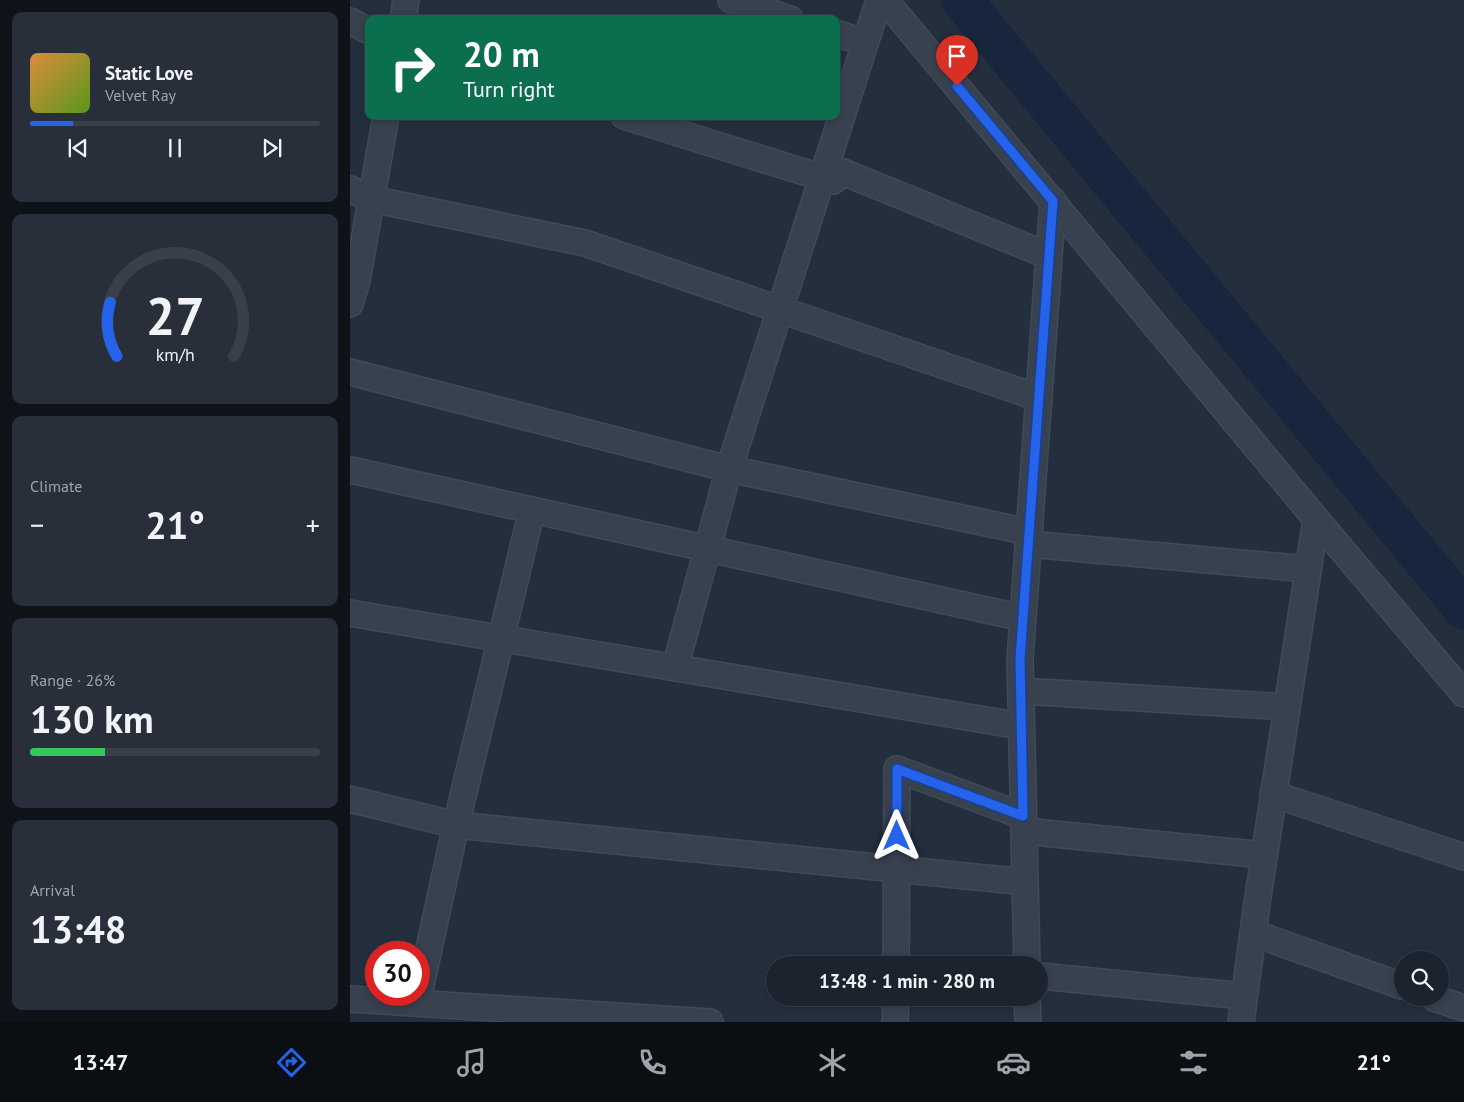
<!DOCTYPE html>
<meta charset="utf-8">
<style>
:root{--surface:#1b232e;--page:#282f3a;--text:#f1f3f6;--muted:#a0a4aa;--line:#39404a;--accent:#2563eb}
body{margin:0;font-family:"PT Sans",sans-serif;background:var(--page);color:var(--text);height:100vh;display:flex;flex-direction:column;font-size:19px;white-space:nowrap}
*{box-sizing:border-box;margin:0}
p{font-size:16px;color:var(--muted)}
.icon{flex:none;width:28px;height:28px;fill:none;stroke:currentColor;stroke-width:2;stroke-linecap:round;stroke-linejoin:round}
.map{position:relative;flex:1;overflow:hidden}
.details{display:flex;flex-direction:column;gap:12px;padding:12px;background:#0f1319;width:350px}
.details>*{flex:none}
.hud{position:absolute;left:15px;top:15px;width:475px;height:105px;border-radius:10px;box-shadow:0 2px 8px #0003,0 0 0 1px var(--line);background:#0b6e4f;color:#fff;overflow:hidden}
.buttons{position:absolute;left:1044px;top:951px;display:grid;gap:10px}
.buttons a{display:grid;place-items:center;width:55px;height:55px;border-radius:50%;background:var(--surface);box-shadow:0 2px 8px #0003,0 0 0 1px var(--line);font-size:25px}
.speed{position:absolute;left:15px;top:941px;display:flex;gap:10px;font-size:25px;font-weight:700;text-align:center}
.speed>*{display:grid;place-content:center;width:65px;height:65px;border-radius:50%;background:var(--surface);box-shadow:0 2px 8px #0003,0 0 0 1px var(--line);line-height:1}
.speed .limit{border:8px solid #d22;background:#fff;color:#111}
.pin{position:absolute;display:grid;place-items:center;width:42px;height:42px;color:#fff;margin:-51px -21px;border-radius:50% 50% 50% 0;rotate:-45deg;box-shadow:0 0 5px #0007}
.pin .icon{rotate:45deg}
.me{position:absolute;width:55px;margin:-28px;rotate:0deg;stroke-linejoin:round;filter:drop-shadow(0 0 4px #0008)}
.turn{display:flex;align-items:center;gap:18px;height:105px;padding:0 15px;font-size:22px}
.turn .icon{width:65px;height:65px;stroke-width:2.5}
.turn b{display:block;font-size:35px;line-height:42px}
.big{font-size:38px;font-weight:800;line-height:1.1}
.details .tile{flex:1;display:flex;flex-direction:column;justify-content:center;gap:8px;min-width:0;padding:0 18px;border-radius:10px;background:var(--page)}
.details .dial{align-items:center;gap:0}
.dial svg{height:130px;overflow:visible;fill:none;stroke:var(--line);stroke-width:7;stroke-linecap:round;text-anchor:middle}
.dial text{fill:var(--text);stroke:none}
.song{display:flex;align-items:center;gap:15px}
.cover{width:60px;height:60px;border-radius:8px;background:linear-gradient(135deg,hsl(30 70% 55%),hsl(90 70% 35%))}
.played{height:5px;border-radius:2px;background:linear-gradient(90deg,var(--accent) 15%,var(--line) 15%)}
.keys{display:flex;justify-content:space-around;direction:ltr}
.heat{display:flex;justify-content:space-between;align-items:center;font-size:28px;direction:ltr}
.charge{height:8px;border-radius:4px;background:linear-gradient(90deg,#34c759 26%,var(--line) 0)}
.trip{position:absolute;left:416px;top:956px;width:282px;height:50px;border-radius:25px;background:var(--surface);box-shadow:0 2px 8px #0003,0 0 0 1px var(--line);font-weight:800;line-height:50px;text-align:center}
.tab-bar{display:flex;height:80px;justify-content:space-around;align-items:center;background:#0b0e12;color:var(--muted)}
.tab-bar .icon{width:35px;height:35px}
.tab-bar .on{color:var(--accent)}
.tab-bar b{font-size:22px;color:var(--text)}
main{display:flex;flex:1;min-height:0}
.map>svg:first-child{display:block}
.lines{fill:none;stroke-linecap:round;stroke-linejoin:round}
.river{stroke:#17263c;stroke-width:41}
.minor-casing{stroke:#414a57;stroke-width:28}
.minor{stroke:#38414e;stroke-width:25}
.route-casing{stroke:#184099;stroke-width:12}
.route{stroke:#2563eb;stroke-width:9}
</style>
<main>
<section class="details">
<div class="tile">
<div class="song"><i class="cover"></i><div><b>Static Love</b><p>Velvet Ray</p></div></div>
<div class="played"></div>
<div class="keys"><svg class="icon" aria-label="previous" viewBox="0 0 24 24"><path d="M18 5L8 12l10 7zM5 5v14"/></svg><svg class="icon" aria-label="pause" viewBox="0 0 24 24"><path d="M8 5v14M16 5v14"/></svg><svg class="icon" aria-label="next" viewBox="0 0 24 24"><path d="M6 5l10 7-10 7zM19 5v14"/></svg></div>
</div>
<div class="tile dial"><svg viewBox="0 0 100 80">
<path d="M14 69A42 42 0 1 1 86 69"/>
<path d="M14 69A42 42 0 0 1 10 36" stroke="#2563eb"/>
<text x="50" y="56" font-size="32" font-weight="700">27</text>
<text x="50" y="72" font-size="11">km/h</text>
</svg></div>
<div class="tile"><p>Climate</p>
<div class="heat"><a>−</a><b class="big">21°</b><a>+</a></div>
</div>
<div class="tile"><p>Range · 26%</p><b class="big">130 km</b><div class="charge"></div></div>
<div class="tile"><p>Arrival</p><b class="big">13:48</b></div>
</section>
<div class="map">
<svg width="1114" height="1022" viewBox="0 0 1114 1022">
<rect width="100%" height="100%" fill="#242f3e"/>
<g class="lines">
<polyline class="river" points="612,0 1114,609"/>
<defs>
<g id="minor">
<polyline points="381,0 440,19"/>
<polyline points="529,0 379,469 679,532"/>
<polyline points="535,0 966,519 1114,694"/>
<polyline points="53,19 56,0"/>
<polyline points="0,21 19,31"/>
<polyline points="486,33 515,43"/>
<polyline points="274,116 483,181 493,172 699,256"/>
<polyline points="0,189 21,199 235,243 689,398"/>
<polyline points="0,304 7,281 36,116"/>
<polyline points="0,372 379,469 325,668"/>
<polyline points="0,470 673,618"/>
<polyline points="182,510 106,825 675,882"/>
<polyline points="678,544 958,569"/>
<polyline points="0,613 671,726"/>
<polyline points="671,691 937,707"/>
<polyline points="923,794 1114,857"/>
<polyline points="0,799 106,825 69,994"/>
<polyline points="674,831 914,855"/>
<polyline points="903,933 1052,986"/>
<polyline points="546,965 547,769 673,816"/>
<polyline points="677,965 670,659 703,201"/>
<polyline points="690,976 894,996"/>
<polyline points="677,998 678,1022"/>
<polyline points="1084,998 1114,1008"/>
<polyline points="0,999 360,1022"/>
<polyline points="545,1022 546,998"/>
<polyline points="891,1022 907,903 966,519"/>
</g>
</defs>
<use href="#minor" class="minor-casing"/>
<use href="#minor" class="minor"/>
</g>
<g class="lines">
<defs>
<polyline id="route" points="547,836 547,769 673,816 670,659 703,201 607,86"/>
</defs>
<use href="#route" class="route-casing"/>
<use href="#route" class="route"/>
</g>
</svg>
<div class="buttons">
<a><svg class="icon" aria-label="search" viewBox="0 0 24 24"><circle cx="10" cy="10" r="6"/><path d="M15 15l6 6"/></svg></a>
</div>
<div class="speed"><div class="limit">30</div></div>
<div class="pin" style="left:607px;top:86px;background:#d93025"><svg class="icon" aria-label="arrive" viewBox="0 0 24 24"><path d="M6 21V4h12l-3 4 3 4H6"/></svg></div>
<svg class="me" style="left:547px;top:836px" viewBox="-20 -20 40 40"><path d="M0-17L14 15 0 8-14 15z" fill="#2563eb" stroke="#fff" stroke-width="4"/></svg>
<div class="trip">13:48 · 1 min · 280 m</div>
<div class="hud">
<div class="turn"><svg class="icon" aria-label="right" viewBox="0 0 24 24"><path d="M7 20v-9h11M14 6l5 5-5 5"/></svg><div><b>20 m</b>Turn right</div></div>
</div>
</div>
</main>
<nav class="tab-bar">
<b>13:47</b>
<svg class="icon on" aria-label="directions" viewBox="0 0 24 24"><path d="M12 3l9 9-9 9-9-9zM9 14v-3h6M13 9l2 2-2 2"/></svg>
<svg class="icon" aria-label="music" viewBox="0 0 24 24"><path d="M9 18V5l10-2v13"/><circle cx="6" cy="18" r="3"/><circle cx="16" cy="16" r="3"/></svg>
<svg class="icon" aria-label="phone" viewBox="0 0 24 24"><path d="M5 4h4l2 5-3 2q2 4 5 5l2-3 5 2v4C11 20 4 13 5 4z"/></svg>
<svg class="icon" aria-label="climate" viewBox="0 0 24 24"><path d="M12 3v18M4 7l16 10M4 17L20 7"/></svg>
<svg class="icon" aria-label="car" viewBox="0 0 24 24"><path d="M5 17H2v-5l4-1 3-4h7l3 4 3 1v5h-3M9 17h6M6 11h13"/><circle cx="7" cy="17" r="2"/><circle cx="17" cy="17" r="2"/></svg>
<svg class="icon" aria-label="filters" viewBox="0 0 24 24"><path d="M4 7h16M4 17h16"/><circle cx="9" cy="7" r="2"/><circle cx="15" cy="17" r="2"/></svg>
<b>21°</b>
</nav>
